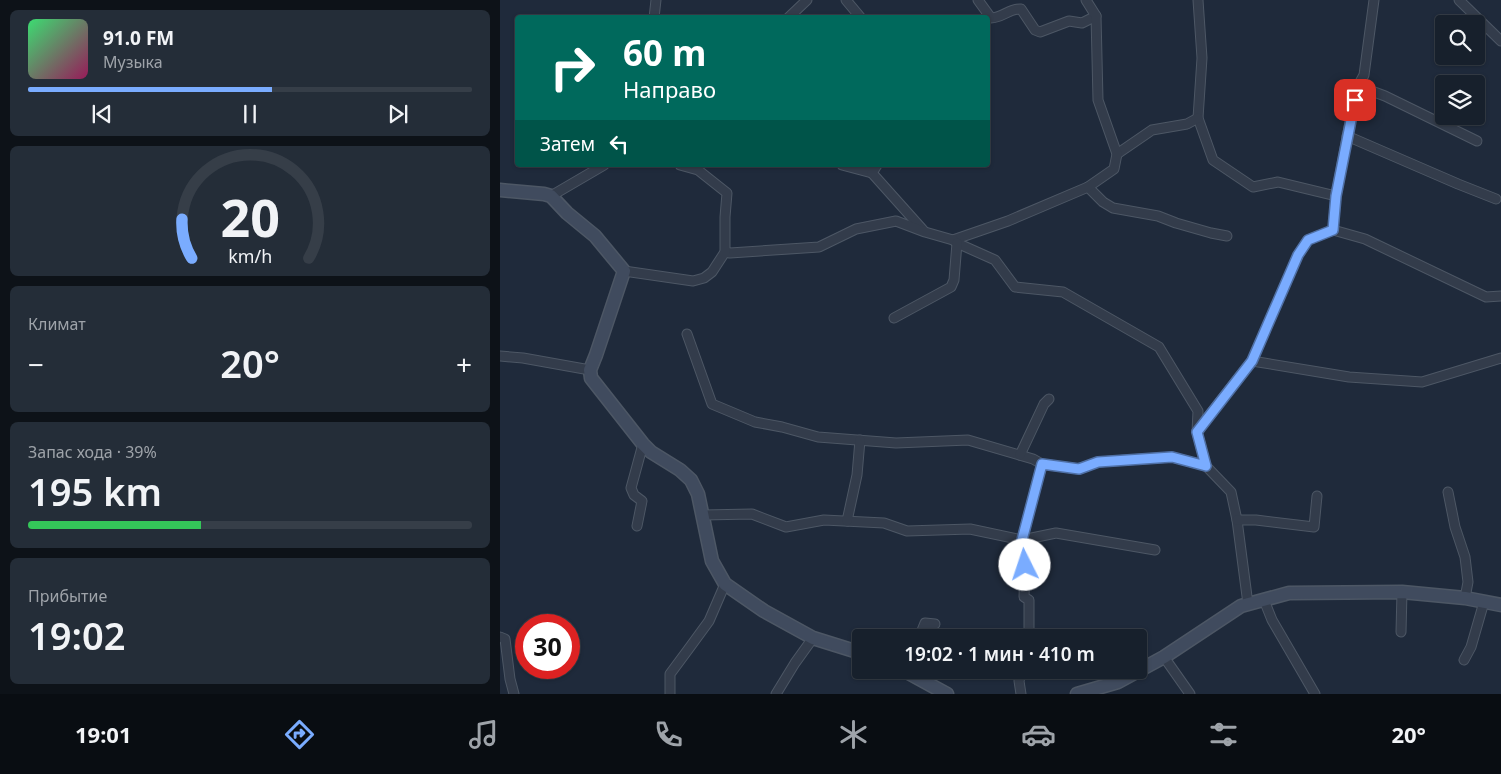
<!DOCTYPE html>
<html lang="ru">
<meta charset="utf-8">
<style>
:root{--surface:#17202c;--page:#242d38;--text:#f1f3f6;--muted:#9ea3a9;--line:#363e48;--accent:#7aacff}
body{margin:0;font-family:"Noto Sans",sans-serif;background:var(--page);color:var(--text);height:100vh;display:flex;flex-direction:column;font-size:19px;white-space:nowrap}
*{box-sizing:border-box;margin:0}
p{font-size:16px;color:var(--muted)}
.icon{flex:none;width:28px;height:28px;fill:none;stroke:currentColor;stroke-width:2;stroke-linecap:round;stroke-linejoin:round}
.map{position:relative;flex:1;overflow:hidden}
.panel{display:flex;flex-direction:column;gap:10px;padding:10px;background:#0d1218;width:500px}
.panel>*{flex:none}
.banner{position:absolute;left:15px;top:15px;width:475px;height:152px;border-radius:5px;box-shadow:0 1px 4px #0004,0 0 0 1px var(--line);background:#00695c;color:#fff;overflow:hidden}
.buttons{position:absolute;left:935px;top:15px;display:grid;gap:10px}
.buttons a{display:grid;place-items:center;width:50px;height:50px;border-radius:5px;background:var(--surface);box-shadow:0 1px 4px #0004,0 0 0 1px var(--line);font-size:25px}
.speed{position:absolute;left:15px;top:614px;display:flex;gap:10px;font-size:25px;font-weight:700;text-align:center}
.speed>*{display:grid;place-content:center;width:65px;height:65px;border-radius:50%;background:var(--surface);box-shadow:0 1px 4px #0004,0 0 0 1px var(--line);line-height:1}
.speed .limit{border:8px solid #d22;background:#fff;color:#111}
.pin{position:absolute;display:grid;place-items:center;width:42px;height:42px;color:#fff;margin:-21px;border-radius:10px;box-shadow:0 2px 8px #0006}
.me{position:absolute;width:55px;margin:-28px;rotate:356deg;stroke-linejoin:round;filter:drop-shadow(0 0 4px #0008)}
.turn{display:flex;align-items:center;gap:18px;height:105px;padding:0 25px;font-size:22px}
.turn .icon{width:65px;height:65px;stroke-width:2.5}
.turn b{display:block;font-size:35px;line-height:42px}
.then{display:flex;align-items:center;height:48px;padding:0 25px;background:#0003;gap:10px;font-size:19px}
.big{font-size:38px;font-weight:600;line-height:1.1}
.panel .card{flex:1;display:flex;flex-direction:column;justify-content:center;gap:8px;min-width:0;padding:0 18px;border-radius:8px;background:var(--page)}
.panel .dial{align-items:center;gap:0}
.dial svg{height:130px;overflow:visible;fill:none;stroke:var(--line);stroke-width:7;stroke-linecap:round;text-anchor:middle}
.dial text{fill:var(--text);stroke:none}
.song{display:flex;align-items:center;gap:15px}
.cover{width:60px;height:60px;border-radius:8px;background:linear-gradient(135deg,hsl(140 70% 55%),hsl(330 70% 35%))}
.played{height:5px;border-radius:2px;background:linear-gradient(90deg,var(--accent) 55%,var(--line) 55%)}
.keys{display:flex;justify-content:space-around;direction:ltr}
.heat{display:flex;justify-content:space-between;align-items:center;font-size:28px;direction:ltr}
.charge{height:8px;border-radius:4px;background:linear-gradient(90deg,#34c759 39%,var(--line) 0)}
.trip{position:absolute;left:352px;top:629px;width:295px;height:50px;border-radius:5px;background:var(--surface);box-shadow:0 1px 4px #0004,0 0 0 1px var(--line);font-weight:600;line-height:50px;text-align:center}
.menu{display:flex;height:80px;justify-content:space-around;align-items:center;background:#090d12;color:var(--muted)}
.menu .icon{width:35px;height:35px}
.menu .current{color:var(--accent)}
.menu b{font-size:22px;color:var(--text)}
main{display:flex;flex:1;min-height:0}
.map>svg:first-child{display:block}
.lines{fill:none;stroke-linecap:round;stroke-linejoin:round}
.street-casing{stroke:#4d5765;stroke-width:11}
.secondary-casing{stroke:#4d5765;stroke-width:15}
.street{stroke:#333c4b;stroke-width:9}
.secondary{stroke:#404b5e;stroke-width:12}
.route-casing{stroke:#4f70a6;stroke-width:12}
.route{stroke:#7aacff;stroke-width:9}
</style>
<main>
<section class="panel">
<div class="card">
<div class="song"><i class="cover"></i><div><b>91.0 FM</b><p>Музыка</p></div></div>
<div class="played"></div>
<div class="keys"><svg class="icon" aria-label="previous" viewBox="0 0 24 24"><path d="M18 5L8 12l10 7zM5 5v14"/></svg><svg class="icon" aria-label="pause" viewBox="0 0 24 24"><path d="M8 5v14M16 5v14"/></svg><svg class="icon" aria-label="next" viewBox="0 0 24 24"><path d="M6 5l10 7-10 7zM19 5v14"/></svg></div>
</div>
<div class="card dial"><svg viewBox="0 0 100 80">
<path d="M14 69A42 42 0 1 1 86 69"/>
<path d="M14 69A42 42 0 0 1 8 45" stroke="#7aacff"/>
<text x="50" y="56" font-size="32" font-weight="700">20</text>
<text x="50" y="72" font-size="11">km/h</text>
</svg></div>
<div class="card"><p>Климат</p>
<div class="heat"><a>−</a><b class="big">20°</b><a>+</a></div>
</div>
<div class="card"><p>Запас хода · 39%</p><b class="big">195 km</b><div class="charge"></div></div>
<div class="card"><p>Прибытие</p><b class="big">19:02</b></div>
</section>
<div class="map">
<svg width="1001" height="694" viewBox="0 0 1001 694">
<rect width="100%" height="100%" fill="#1f2a3b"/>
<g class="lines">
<defs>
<g id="street">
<polyline points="346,0 361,18"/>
<path d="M 478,0 L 491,18 C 502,18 510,8 521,9 L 535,30 L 540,32 L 569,21 L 582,23 L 596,16"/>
<polyline points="698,0 702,58 698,118 713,160 753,187 778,182 836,196"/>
<polyline points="959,0 1001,41"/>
<polyline points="154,18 156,0"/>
<polyline points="288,18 307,0"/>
<polyline points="858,86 885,96 977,141"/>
<polyline points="847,136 958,184 996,199"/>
<polyline points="617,154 652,130 687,124 698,118"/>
<polyline points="342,165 372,173"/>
<polyline points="377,165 372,173 423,230"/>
<polyline points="588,187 603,202 613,208 658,216 676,223 711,233 727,236"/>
<polyline points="51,196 104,165"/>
<polyline points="833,230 836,196 849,127 858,86 864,75 874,0"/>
<polyline points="453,240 508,221 588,187 614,169 617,154 598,100 596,16 586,0"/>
<polyline points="225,252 230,253 319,247 356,229 396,221 425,232 453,240 457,243 495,260 515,287 563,292 659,347 698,411 697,432 706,466 731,492 737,520 748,604"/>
<polyline points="124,271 193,281 204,278 212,272 225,252 225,217 227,193 198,170 180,165"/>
<polyline points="394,318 451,287 454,280 457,243"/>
<polyline points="187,334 212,404 255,422 282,427 318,437 396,443 468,440 533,459 542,464 579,469 598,462 672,457 706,466"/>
<polyline points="0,356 23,358 90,370"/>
<polyline points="752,361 849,377 922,382 1001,358"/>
<polyline points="697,431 752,361 798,255 808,240 833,230 865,239 986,297 1001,296"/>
<polyline points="520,455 544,404 549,399"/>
<polyline points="948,492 955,527 965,557 968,582 965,598"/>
<polyline points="203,515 252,514 286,527 324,520 384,523 407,531 470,529 522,540 542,464"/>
<polyline points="737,520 756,520 814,527 817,496"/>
<polyline points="347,521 357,475 360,440"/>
<polyline points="137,526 142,501 134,495 131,488 143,444"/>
<polyline points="529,552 522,540 556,533 655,550"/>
<polyline points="764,600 772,620 815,694"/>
<polyline points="901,632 902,592"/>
<polyline points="0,637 5,639 10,679 14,694"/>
<polyline points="417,638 421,633 425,623 435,624"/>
<polyline points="529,638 529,600 524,597 525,565 531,546"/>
<polyline points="664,657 690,694"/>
<polyline points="964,660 971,647 984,602"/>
<polyline points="170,694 170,674 190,647 209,621 225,584"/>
<polyline points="276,694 295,663 313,638"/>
<polyline points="521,694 519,681 522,670"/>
</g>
<g id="secondary">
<polyline points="0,190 44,194 51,196 67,213 95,236 124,271 96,355 90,370 91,378 143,444 151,452 180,470 191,480 198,494 212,561 225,584 264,611 313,638 361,653"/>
<polyline points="403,670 447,694"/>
<polyline points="577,694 618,682 664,657 741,606 789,593 902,592 965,598 1001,605"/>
</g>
</defs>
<use href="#street" class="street-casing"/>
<use href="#secondary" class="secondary-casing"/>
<use href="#street" class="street"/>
<use href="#secondary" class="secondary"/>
</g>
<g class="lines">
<defs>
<polyline id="route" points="525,565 529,552 522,540 542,464 579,469 598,462 672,457 706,466 697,432 752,361 798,255 808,240 833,230 836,196 855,100"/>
</defs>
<use href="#route" class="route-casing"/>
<use href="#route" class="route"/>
</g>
</svg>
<div class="buttons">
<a><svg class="icon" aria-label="search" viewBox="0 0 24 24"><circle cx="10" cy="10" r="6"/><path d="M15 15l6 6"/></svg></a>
<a><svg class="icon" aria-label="layers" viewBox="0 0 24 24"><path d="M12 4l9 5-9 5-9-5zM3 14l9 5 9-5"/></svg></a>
</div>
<div class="speed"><div class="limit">30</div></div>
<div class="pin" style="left:855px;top:100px;background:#d93025"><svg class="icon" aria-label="arrive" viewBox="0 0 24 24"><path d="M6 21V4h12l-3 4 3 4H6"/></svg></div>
<svg class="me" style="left:525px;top:565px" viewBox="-20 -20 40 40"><circle r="19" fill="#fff"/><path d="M0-13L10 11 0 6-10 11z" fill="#7aacff"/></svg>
<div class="trip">19:02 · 1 мин · 410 m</div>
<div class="banner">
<div class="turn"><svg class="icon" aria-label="right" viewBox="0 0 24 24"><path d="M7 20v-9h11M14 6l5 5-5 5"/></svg><div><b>60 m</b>Направо</div></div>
<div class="then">Затем<svg class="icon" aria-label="left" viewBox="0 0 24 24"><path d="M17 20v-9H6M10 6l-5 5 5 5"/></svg></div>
</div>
</div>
</main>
<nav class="menu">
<b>19:01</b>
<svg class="icon current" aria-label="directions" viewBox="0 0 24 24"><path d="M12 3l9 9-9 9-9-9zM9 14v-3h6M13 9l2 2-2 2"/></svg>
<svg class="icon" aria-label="music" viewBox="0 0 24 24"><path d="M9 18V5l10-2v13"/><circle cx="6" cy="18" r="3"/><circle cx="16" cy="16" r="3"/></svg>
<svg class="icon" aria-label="phone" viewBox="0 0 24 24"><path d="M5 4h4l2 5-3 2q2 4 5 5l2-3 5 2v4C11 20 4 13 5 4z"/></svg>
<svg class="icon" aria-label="climate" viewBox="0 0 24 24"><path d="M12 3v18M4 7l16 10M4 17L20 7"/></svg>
<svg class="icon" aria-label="car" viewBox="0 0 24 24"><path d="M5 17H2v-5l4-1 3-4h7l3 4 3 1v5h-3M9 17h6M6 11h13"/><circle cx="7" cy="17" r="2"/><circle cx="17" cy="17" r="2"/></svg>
<svg class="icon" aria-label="filters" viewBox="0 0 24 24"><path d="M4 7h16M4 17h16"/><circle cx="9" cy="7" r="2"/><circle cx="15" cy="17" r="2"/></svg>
<b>20°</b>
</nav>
